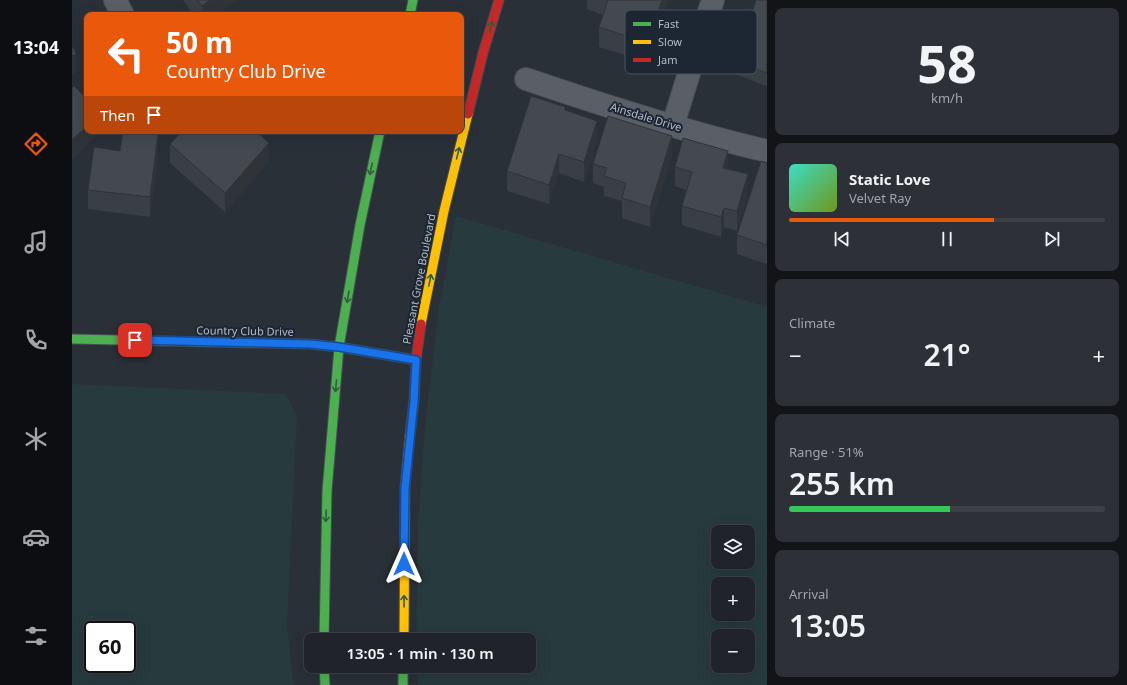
<!DOCTYPE html>
<meta charset="utf-8">
<style>
:root{--surface:#20242a;--page:#2d3036;--text:#f1f3f6;--muted:#a2a4a8;--line:#3d4147;--accent:#ea580c}
body{margin:0;font-family:"Noto Sans",sans-serif;background:var(--page);color:var(--text);height:100vh;display:flex;flex-direction:column;font-size:15px;white-space:nowrap}
*{box-sizing:border-box;margin:0}
p{font-size:13px;color:var(--muted)}
.icon{flex:none;width:22px;height:22px;fill:none;stroke:currentColor;stroke-width:2;stroke-linecap:round;stroke-linejoin:round}
.map{position:relative;flex:1;overflow:hidden}
.panel{display:flex;flex-direction:column;gap:8px;padding:8px;background:#121417;width:360px}
.panel>*{flex:none}
.guide{position:absolute;left:12px;top:12px;width:380px;height:122px;border-radius:8px;box-shadow:0 4px 16px #0002,0 0 0 1px var(--line);background:#ea580c;color:#fff;overflow:hidden}
.controls{position:absolute;left:639px;top:525px;display:grid;gap:8px}
.controls a{display:grid;place-items:center;width:44px;height:44px;border-radius:8px;background:var(--surface);box-shadow:0 4px 16px #0002,0 0 0 1px var(--line);font-size:20px}
.speed{position:absolute;left:12px;top:621px;display:flex;gap:8px;font-size:20px;font-weight:700;text-align:center}
.speed>*{display:grid;place-content:center;width:52px;height:52px;border-radius:50%;background:var(--surface);box-shadow:0 4px 16px #0002,0 0 0 1px var(--line);line-height:1}
.speed .limit{border:2px solid #111;border-radius:6px;background:#fff;color:#111}
.pin{position:absolute;display:grid;place-items:center;width:34px;height:34px;color:#fff;margin:-17px;border-radius:8px;box-shadow:0 2px 6px #0006}
.me{position:absolute;width:44px;margin:-22px;rotate:0deg;stroke-linejoin:round;filter:drop-shadow(0 0 3px #0008)}
.turn{display:flex;align-items:center;gap:14px;height:84px;padding:0 16px;font-size:18px}
.turn .icon{width:52px;height:52px;stroke-width:2.5}
.turn b{display:block;font-size:28px;line-height:34px}
.then{display:flex;align-items:center;height:38px;padding:0 16px;background:#0003;gap:8px;font-size:15px}
.big{font-size:30px;font-weight:600;line-height:1.1}
.panel .tile{flex:1;display:flex;flex-direction:column;justify-content:center;gap:6px;min-width:0;padding:0 14px;border-radius:8px;background:var(--page)}
.panel .dial{align-items:center;gap:0}
.dial b{font-size:52px;line-height:1}
.song{display:flex;align-items:center;gap:12px}
.cover{width:48px;height:48px;border-radius:6px;background:linear-gradient(135deg,hsl(170 70% 55%),hsl(80 70% 35%))}
.played{height:4px;border-radius:2px;background:linear-gradient(90deg,var(--accent) 65%,var(--line) 65%)}
.keys{display:flex;justify-content:space-around;direction:ltr}
.heat{display:flex;justify-content:space-between;align-items:center;font-size:22px;direction:ltr}
.charge{height:6px;border-radius:3px;background:linear-gradient(90deg,#34c759 51%,var(--line) 0)}
.trip{position:absolute;left:232px;top:633px;width:232px;height:40px;border-radius:8px;background:var(--surface);box-shadow:0 4px 16px #0002,0 0 0 1px var(--line);font-weight:600;line-height:40px;text-align:center}
main{display:flex;flex:1;min-height:0}
.tab-bar{display:flex;flex-direction:column;width:72px;justify-content:space-around;align-items:center;background:#0d0e11;color:var(--muted)}
.tab-bar .icon{width:28px;height:28px}
.tab-bar .selected{color:var(--accent)}
.tab-bar b{font-size:18px;color:var(--text)}
.map>svg:first-child{display:block}
.green{fill:#273a3e;fill-rule:evenodd}
.lines{fill:none;stroke-linecap:round;stroke-linejoin:round}
.street-casing{stroke:#484c53;stroke-width:24}
.fast-casing{stroke:#484c53;stroke-width:11}
.slow-casing{stroke:#484c53;stroke-width:11}
.jam-casing{stroke:#484c53;stroke-width:11}
.street{stroke:#5a5e66;stroke-width:22}
.fast{stroke:#4caf50;stroke-width:9}
.slow{stroke:#ffc107;stroke-width:9}
.jam{stroke:#c62828;stroke-width:9}
.wall{fill:#3a3f45}
.shaded-wall{fill:#303338}
.building{fill:#444950;stroke:#303338}
.oneway{stroke:#305d3f}
.route-casing{stroke:#114b97;stroke-width:10}
.route{stroke:#1a73e8;stroke-width:7}
.labels{text-anchor:middle;stroke-width:4;stroke-linejoin:round;paint-order:stroke}
.street-label{font-size:11px;fill:#b4bcc9;stroke:#1d2633}
.key{fill:#1d2633;stroke:#4a5360;stroke-width:1}
.key-label{font-size:11px;fill:#b4bcc9}
</style>
<main>
<nav class="tab-bar">
<b>13:04</b>
<svg class="icon selected" aria-label="directions" viewBox="0 0 24 24"><path d="M12 3l9 9-9 9-9-9zM9 14v-3h6M13 9l2 2-2 2"/></svg>
<svg class="icon" aria-label="music" viewBox="0 0 24 24"><path d="M9 18V5l10-2v13"/><circle cx="6" cy="18" r="3"/><circle cx="16" cy="16" r="3"/></svg>
<svg class="icon" aria-label="phone" viewBox="0 0 24 24"><path d="M5 4h4l2 5-3 2q2 4 5 5l2-3 5 2v4C11 20 4 13 5 4z"/></svg>
<svg class="icon" aria-label="climate" viewBox="0 0 24 24"><path d="M12 3v18M4 7l16 10M4 17L20 7"/></svg>
<svg class="icon" aria-label="car" viewBox="0 0 24 24"><path d="M5 17H2v-5l4-1 3-4h7l3 4 3 1v5h-3M9 17h6M6 11h13"/><circle cx="7" cy="17" r="2"/><circle cx="17" cy="17" r="2"/></svg>
<svg class="icon" aria-label="filters" viewBox="0 0 24 24"><path d="M4 7h16M4 17h16"/><circle cx="9" cy="7" r="2"/><circle cx="15" cy="17" r="2"/></svg>
</nav>
<div class="map">
<svg width="695" height="685" viewBox="0 0 695 685">
<rect width="100%" height="100%" fill="#2a3038"/>
<g class="green">
<path d="M 384,216 L 695,307 L 695,685 L 346,685 L 345,666 L 457,666 L 457,640 L 344,640 L 346,524 L 354,416 L 367,308 ZM 646,532 L 676,532 L 676,562 L 646,562 ZM 646,584 L 676,584 L 676,614 L 646,614 ZM 646,636 L 676,636 L 676,666 L 646,666 Z"/>
<path d="M 0,384 L 214,394 L 225,416 L 215,624 L 222,685 L 0,685 ZM 21,630 L 55,630 L 55,664 L 21,664 Z"/>
</g>
<g class="lines">
<defs>
<g id="street">
<polyline points="43,0 51,15"/>
<path d="M 454,79 C 533,106 614,132 695,151"/>
<polyline points="601,125 627,41 641,0"/>
</g>
<g id="fast">
<polyline points="338,15 341,0"/>
<polyline points="0,339 237,344 267,347 344,360"/>
<polyline points="252,640 255,491 267,347 288,225 308,131"/>
<polyline points="252,666 253,685"/>
<polyline points="331,666 331,685"/>
</g>
<g id="slow">
<polyline points="349,324 372,211 396,114"/>
<polyline points="332,640 333,488 338,435"/>
</g>
<g id="jam">
<polyline points="396,114 411,53 427,0"/>
<polyline points="338,435 342,401 344,360 349,324"/>
</g>
</defs>
<use href="#street" class="street-casing"/>
<use href="#fast" class="fast-casing"/>
<use href="#slow" class="slow-casing"/>
<use href="#jam" class="jam-casing"/>
<use href="#street" class="street"/>
<use href="#fast" class="fast"/>
<use href="#slow" class="slow"/>
<use href="#jam" class="jam"/>
</g>
<g class="wall">
<polygon points="111,0 165,0 144,15 122,15"/>
<polygon points="515,0 596,0 576,62 527,47 527,27 531,15 515,9"/>
<polygon points="695,0 695,86 663,74 663,61 678,49 680,45 674,42 674,29"/>
<polygon points="493,111 525,141 512,182 487,173 477,204 435,191 435,171"/>
<polygon points="193,131 204,131 202,135"/>
<polygon points="98,144 197,162 153,212 98,163"/>
<polygon points="48,151 86,154 78,217 16,209 16,190"/>
<polygon points="600,155 578,227 550,218 550,201 532,196 532,187 521,183 521,164"/>
<polygon points="695,163 695,264 665,254 665,235"/>
<polygon points="603,167 656,169 676,194 665,231 652,227 649,237 610,225 610,206 614,190 603,186"/>
</g>
<g class="shaded-wall">
<polygon points="138,0 165,0 144,15 130,15 130,6"/>
<polygon points="590,0 596,0 576,62 576,43"/>
<polygon points="4,54 4,73 0,75 0,56"/>
<polygon points="525,121 525,141 512,182 512,162"/>
<polygon points="15,126 15,131 28,131 28,132 0,160 0,140"/>
<polygon points="86,134 86,154 78,217 78,197"/>
<polygon points="600,136 600,155 578,227 578,207"/>
<polygon points="197,143 197,162 153,212 153,193"/>
<polygon points="656,151 656,171 651,168"/>
<polygon points="487,154 487,173 477,204 477,185"/>
<polygon points="676,174 676,194 665,231 665,211"/>
<polygon points="652,208 652,227 649,237 649,217"/>
</g>
<g class="building">
<polygon points="125,0 138,0 130,6"/>
<polygon points="536,0 590,0 576,43 527,27"/>
<polygon points="684,0 695,0 695,73 663,61 668,46 678,49 684,33 674,29"/>
<polygon points="0,45 4,54 0,56"/>
<polygon points="2,86 15,99 15,126 0,140 0,88"/>
<polygon points="459,96 493,107 493,110 525,121 512,162 487,154 477,185 435,171"/>
<polygon points="536,116 600,136 578,207 550,198 554,183 532,176 535,168 521,164"/>
<polygon points="51,131 60,131 86,134 78,197 16,190 22,147 48,151"/>
<polygon points="110,131 184,131 197,143 153,193 98,144"/>
<polygon points="611,138 656,151 651,168 676,174 665,211 652,208 649,217 610,206 620,172 603,167"/>
<polygon points="689,161 695,163 695,245 665,235"/>
</g>
<defs><path id="oneway-shaft" d="M-6 0H5M1.5-3L5.5 0L1.5 3" fill="none" stroke-width="1.6" stroke-linecap="round" stroke-linejoin="round"/></defs>
<g class="oneway">
<use href="#oneway-shaft" transform="translate(419 27) rotate(-74)"/>
<use href="#oneway-shaft" transform="translate(386 153) rotate(-76)"/>
<use href="#oneway-shaft" transform="translate(299 169) rotate(101)"/>
<use href="#oneway-shaft" transform="translate(358 280) rotate(-79)"/>
<use href="#oneway-shaft" transform="translate(276 297) rotate(100)"/>
<use href="#oneway-shaft" transform="translate(264 386) rotate(95)"/>
<use href="#oneway-shaft" transform="translate(254 516) rotate(92)"/>
<use href="#oneway-shaft" transform="translate(332 601) rotate(-90)"/>
</g>
<g class="lines">
<defs>
<polyline id="route" points="63,340 238,344 267,347 344,360 342,401 333,488 332,564"/>
</defs>
<use href="#route" class="route-casing"/>
<use href="#route" class="route"/>
</g>
<g class="labels">
<g class="street-label">
<text transform="translate(574 117) rotate(17)" y="4">Ainsdale Drive</text>
<text transform="translate(347 279) rotate(-79)" y="4">Pleasant Grove Boulevard</text>
<text transform="translate(173 331) rotate(1)" y="4">Country Club Drive</text>
</g>
</g>
<rect x="553" y="10" width="132" height="64" rx="6" class="key"/>
<rect x="561" y="22" width="18" height="4" fill="#4caf50"/>
<rect x="561" y="40" width="18" height="4" fill="#ffc107"/>
<rect x="561" y="58" width="18" height="4" fill="#c62828"/>
<g class="key-label">
<text x="586" y="28">Fast</text>
<text x="586" y="46">Slow</text>
<text x="586" y="64">Jam</text>
</g>
</svg>
<div class="controls">
<a><svg class="icon" aria-label="layers" viewBox="0 0 24 24"><path d="M12 4l9 5-9 5-9-5zM3 14l9 5 9-5"/></svg></a>
<a>+</a>
<a>−</a>
</div>
<div class="speed"><div class="limit">60</div></div>
<div class="pin" style="left:63px;top:340px;background:#d93025"><svg class="icon" aria-label="arrive" viewBox="0 0 24 24"><path d="M6 21V4h12l-3 4 3 4H6"/></svg></div>
<svg class="me" style="left:332px;top:564px" viewBox="-20 -20 40 40"><path d="M0-17L14 15 0 8-14 15z" fill="#1a73e8" stroke="#fff" stroke-width="4"/></svg>
<div class="trip">13:05 · 1 min · 130 m</div>
<div class="guide">
<div class="turn"><svg class="icon" aria-label="left" viewBox="0 0 24 24"><path d="M17 20v-9H6M10 6l-5 5 5 5"/></svg><div><b>50 m</b>Country Club Drive</div></div>
<div class="then">Then<svg class="icon" aria-label="arrive" viewBox="0 0 24 24"><path d="M6 21V4h12l-3 4 3 4H6"/></svg></div>
</div>
</div>
<section class="panel">
<div class="tile dial"><b>58</b><p>km/h</p></div>
<div class="tile">
<div class="song"><i class="cover"></i><div><b>Static Love</b><p>Velvet Ray</p></div></div>
<div class="played"></div>
<div class="keys"><svg class="icon" aria-label="previous" viewBox="0 0 24 24"><path d="M18 5L8 12l10 7zM5 5v14"/></svg><svg class="icon" aria-label="pause" viewBox="0 0 24 24"><path d="M8 5v14M16 5v14"/></svg><svg class="icon" aria-label="next" viewBox="0 0 24 24"><path d="M6 5l10 7-10 7zM19 5v14"/></svg></div>
</div>
<div class="tile"><p>Climate</p>
<div class="heat"><a>−</a><b class="big">21°</b><a>+</a></div>
</div>
<div class="tile"><p>Range · 51%</p><b class="big">255 km</b><div class="charge"></div></div>
<div class="tile"><p>Arrival</p><b class="big">13:05</b></div>
</section>
</main>
